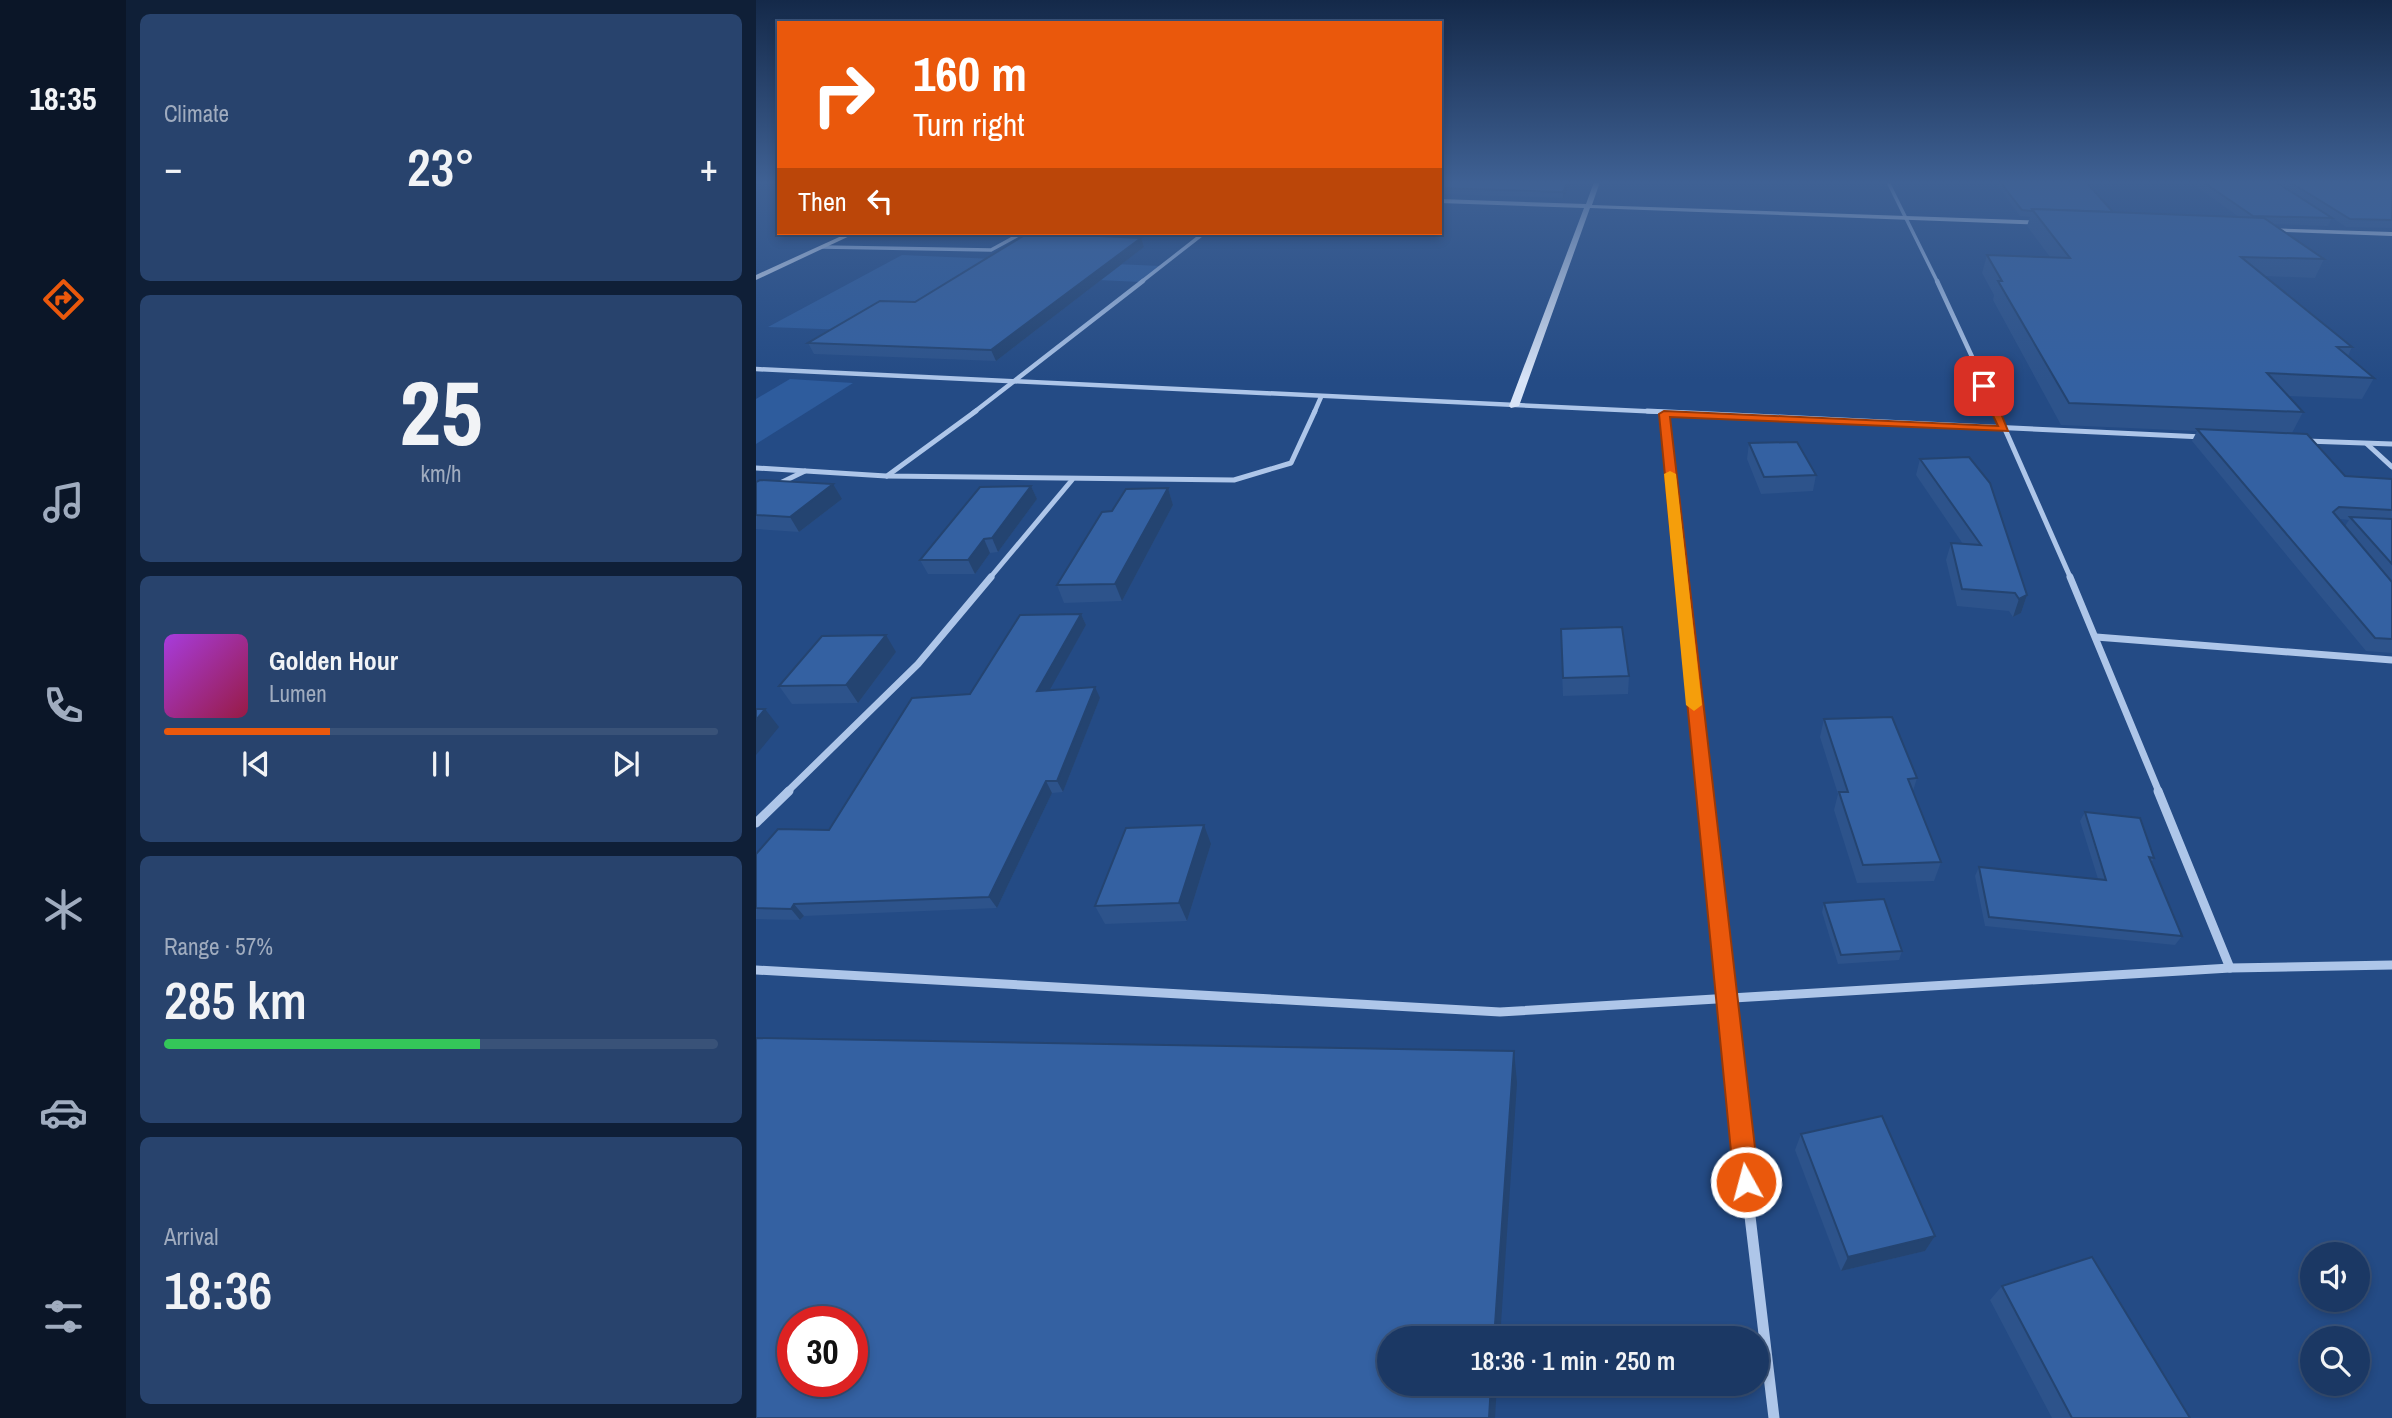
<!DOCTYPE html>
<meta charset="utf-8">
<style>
:root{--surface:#1b3864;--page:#28436d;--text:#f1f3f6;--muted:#a0acbf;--line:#395278;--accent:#ea580c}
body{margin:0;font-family:"Archivo Narrow",sans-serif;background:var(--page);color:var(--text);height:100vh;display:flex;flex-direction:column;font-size:26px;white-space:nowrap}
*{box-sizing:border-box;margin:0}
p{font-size:23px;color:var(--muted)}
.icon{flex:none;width:38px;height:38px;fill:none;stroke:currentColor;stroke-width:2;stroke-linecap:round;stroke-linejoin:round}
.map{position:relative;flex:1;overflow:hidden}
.details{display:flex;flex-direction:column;gap:14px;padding:14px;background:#0f1f37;width:630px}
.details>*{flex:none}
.guide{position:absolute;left:21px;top:21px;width:665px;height:214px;border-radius:0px;box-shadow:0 4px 10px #0003,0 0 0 2px var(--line);background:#ea580c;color:#fff;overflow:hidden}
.fabs{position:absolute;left:1544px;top:1242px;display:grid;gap:14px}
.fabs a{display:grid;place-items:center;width:70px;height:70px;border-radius:50%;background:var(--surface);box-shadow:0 4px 10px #0003,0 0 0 2px var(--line);font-size:35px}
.speed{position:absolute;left:21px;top:1306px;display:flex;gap:14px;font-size:35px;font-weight:700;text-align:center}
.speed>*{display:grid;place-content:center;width:91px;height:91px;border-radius:50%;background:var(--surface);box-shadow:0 4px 10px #0003,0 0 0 2px var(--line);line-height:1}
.speed .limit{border:10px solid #d22;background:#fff;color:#111}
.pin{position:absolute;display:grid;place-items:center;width:60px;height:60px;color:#fff;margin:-30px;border-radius:14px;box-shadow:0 4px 10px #0006}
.me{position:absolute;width:77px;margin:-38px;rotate:353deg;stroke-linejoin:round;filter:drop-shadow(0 0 5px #0008)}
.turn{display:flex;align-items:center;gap:24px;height:147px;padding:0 21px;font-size:32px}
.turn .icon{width:91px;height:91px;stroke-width:2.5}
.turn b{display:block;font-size:49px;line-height:60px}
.then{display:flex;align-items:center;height:66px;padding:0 21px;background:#0003;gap:14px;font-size:26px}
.big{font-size:52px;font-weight:600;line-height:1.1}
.details .card{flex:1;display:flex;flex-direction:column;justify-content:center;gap:10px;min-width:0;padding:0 24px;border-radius:10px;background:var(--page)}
.details .dial{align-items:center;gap:0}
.dial b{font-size:91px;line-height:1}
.song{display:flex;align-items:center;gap:21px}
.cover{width:84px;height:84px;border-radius:10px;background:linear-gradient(135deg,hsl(280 70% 55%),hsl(340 70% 35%))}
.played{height:7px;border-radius:4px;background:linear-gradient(90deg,var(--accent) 30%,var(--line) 30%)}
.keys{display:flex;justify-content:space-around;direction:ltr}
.heat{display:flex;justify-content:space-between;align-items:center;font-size:38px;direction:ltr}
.charge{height:10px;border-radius:5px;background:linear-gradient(90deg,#34c759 57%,var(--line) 0)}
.trip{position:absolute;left:621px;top:1326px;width:392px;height:70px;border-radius:35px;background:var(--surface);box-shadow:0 4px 10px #0003,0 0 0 2px var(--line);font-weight:600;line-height:70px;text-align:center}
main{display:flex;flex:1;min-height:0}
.tab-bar{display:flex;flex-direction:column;width:126px;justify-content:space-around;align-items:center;background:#0b1628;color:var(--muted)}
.tab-bar .icon{width:49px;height:49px}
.tab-bar .selected{color:var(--accent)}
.tab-bar b{font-size:32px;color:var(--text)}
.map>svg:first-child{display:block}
.green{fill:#2e5c9d}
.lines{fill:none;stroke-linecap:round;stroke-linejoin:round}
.street-far5{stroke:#aec6e9;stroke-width:3.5}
.street-far4{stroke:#aec6e9;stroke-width:4.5}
.street-far3{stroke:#aec6e9;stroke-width:5}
.street-far2{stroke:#aec6e9;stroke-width:7}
.street-far1{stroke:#aec6e9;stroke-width:9}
.street{stroke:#aec6e9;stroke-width:11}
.secondary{fill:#d8e4f7;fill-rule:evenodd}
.wall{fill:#2d538b;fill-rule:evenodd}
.shaded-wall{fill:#244471}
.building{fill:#3461a2;stroke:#244471;stroke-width:2;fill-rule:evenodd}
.route{fill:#ea580c;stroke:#983908;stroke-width:2}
.slow{fill:#f59e0b}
</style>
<main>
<nav class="tab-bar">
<b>18:35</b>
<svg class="icon selected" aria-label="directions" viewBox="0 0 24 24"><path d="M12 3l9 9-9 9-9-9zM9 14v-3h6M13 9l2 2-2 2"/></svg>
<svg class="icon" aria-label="music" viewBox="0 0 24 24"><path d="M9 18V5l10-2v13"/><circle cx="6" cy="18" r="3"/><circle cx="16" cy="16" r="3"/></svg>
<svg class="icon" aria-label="phone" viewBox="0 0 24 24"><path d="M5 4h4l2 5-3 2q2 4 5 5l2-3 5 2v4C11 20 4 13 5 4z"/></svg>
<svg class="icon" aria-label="climate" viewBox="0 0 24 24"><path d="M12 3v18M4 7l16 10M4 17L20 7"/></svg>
<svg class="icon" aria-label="car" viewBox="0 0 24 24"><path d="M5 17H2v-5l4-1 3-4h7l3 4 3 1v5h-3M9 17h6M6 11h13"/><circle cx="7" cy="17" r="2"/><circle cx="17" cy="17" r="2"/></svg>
<svg class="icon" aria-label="filters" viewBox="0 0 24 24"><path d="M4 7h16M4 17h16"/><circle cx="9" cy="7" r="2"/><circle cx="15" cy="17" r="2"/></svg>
</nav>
<section class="details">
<div class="card"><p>Climate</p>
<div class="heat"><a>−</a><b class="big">23°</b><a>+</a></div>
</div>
<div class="card dial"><b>25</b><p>km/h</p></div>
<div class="card">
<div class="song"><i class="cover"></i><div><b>Golden Hour</b><p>Lumen</p></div></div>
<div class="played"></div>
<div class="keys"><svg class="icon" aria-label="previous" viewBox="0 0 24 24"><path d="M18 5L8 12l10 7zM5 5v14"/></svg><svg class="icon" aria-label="pause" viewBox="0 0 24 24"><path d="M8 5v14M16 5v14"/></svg><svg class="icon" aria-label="next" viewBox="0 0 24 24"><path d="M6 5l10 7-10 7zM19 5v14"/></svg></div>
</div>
<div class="card"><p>Range · 57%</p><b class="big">285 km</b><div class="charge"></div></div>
<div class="card"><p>Arrival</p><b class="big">18:36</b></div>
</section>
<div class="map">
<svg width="1636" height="1418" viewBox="0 0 1636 1418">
<rect width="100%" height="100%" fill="#244b85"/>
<g class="green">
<polygon points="146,255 405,266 385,282 320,279 91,330 12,327"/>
<polygon points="34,379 97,383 0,444 0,399"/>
</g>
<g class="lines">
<g class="street-far5">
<polyline points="1132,182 1182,283"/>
<polyline points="67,247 235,250 266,233"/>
<polyline points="384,283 448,233"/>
</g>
<g class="street-far4">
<polyline points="1181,281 1242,413"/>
<polyline points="0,369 928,413"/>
<polyline points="217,413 387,281"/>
<polyline points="558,413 565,397"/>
</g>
<g class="street-far3">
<polyline points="891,411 1447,437"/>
<polyline points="1241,411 1315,579"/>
<polyline points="908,414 925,579"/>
<polyline points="1550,441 1636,444"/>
<polyline points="1611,444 1636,467"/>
<polyline points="0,468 130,476 478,480 535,463 559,411"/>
<polyline points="131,476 220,411"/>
<polyline points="18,486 49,471"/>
<polyline points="233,579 316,480"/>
</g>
<g class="street-far2">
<polyline points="925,577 947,792"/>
<polyline points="1314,577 1403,792"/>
<polyline points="1340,637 1636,660"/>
<polyline points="31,792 162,664 235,577"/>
</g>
<g class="street-far1">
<polyline points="947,791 976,1067"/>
<polyline points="1402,791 1474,968"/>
<polyline points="0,823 33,791"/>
<polyline points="0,970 744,1012 1474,968 1636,965"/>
</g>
<polyline class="street" points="976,1065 1018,1418"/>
<g class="secondary">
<polygon points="838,182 844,182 836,205 1291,221 1294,223 1291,225 834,208 763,406 755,408 753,406 828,208 684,203 684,199 830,204"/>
<polygon points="1508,228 1636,232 1636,236 1506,231"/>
<polygon points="92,233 100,233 0,280 0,275"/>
</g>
</g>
<g class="wall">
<polygon points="684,182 816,182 807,198 684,194"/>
<path d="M 1239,182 L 1330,182 L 1357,212 L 1483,217 L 1434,182 L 1636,182 L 1636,228 L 1590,227 L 1560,207 L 1576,218 L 1572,226 L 1518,224 L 1568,259 L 1559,278 L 1509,276 L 1596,347 L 1592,356 L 1618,378 L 1606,399 L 1532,396 L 1547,412 L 1536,433 L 1589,476 L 1636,479 L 1636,653 L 1610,651 L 1436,441 L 1441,431 L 1305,425 L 1237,300 L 1238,295 L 1226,273 L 1231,255 L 1294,257 L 1271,226 L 1274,217 L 1264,216 ZM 1584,519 L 1593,520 L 1589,526 Z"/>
<polygon points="327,236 385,238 388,247 240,361 58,354 52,343"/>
<polygon points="993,443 1060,475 1057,491 1005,494 991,459"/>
<polygon points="1164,459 1271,595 1265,613 1257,617 1253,611 1201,606 1190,560 1195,543 1207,544 1160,475"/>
<polygon points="0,482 86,499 43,532 0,529"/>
<polygon points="275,486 281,499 242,552 234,553 219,574 172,574 164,560"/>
<polygon points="412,488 417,505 366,601 308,603 301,585 356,511"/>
<polygon points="325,614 330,625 293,690 344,698 307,792 296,793 241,908 48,916 44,920 0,919 0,854 73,830 214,694"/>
<polygon points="805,646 873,676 872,694 807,696"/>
<polygon points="140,652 102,703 36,704 23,686"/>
<polygon points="1068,719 1161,778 1157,791 1185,862 1178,881 1101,883 1078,810 1082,794 1064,737"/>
<polygon points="1329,812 1398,858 1395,863 1426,936 1419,945 1229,926 1219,876 1223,867 1342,879 1324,821"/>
<polygon points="455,844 431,921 349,924 339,906"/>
<polygon points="1068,903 1146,951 1143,960 1082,964 1066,912"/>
<polygon points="1045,1134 1179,1236 1169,1251 1085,1271 1039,1150"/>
<polygon points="1246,1286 1434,1418 1296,1418 1234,1300"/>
</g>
<g class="shaded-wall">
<polygon points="812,182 816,182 807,198 807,192"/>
<polygon points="385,238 388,247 240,361 235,350"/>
<polygon points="77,484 86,499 43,532 34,517"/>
<polygon points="275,486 281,499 242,552 236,538"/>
<polygon points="412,488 417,505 366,601 359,584"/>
<polygon points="228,539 234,553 219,574 212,560"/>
<polygon points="1271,595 1265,613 1257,617 1263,599"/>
<polygon points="325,614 330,625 287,702 281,691"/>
<polygon points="130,635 140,652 102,703 90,685"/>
<polygon points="339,687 344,698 307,792 301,781"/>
<polygon points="9,709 23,727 0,755 0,720"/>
<polygon points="290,781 296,793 241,908 233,897"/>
<polygon points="448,825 455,844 431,921 423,903"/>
<polygon points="38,904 48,916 44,920 35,909"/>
<polygon points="758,1051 761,1083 744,1339 738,1339"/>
<polygon points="1179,1236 1169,1251 1085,1271 1092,1257"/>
<polygon points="735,1384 741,1384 739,1418 733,1418"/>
</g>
<g class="building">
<polygon points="684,182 812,182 807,192 684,188"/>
<polygon points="1244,182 1330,182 1357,212 1276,209 1276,211 1266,210"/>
<polygon points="1447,182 1520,182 1576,218 1497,216"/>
<polygon points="1534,182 1636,182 1636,220 1594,219"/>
<polygon points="1276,209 1508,218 1568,259 1485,257 1596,347 1581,347 1618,378 1511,373 1547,412 1313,403 1242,281 1246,281 1231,255 1314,258"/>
<polygon points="272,233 324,233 324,235 385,238 235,350 52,343 124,301 159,302"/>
<polygon points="1441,429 1551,434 1589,476 1636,479 1636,510 1583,507 1577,512 1636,582 1636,639 1619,638"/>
<polygon points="1041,442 1060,475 1008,477 993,443"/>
<polygon points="1213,457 1234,483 1271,595 1263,599 1259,593 1206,589 1195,543 1225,545 1164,459"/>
<polygon points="4,480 77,484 34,517 0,515 0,482"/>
<polygon points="275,486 236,538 228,539 212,560 164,560 224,487"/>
<polygon points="412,488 359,584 301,585 346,512 356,511 370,489"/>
<polygon points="1594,517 1636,519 1636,564"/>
<polygon points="325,614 281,691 339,687 301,781 290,781 233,897 38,904 35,909 0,908 0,854 22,829 73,830 156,698 214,694 264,615"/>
<polygon points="866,627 873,676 807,678 805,629"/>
<polygon points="130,635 90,685 23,686 66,636"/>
<polygon points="0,709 9,709 0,720"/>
<polygon points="1136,717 1161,778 1152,779 1185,862 1107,865 1083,792 1092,792 1068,719"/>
<polygon points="1329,812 1384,818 1398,858 1393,857 1426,936 1233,917 1223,867 1350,880"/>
<polygon points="448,825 423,903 339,906 370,828"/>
<polygon points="1128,899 1146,951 1085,955 1068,903"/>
<path d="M 0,1038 L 758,1051 L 738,1339 L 634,1339 L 634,1384 L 735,1384 L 733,1418 L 0,1418 ZM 37,1321 L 96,1321 L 96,1381 L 37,1381 Z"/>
<polygon points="1126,1116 1179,1236 1092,1257 1045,1134"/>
<polygon points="1336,1257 1434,1418 1316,1418 1246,1286"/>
</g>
<linearGradient id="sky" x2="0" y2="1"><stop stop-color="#142949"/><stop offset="0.48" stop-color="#3f6194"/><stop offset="1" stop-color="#3f6194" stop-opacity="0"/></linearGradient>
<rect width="1636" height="380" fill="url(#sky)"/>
<polygon class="route" points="1228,383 1234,386 1252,431 914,417 1003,1182 999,1191 990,1195 982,1191 978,1182 903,414 908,411 1242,426 1223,386"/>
<polygon class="slow" points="914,471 920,474 946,705 938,711 930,705 908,474"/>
</svg>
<div class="fabs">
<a><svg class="icon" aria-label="sound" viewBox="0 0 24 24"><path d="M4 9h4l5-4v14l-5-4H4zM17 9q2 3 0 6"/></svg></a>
<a><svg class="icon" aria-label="search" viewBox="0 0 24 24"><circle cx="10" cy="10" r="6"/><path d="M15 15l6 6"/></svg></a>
</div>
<div class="speed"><div class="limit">30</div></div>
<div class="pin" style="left:1228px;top:386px;background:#d93025"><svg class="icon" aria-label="arrive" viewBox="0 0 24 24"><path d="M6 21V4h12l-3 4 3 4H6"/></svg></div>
<svg class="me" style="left:990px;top:1182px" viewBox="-20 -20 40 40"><circle r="17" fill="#ea580c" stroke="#fff" stroke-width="3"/><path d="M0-11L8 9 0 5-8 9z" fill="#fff"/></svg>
<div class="trip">18:36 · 1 min · 250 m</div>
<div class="guide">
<div class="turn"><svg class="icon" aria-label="right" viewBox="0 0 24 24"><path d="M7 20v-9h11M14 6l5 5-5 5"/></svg><div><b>160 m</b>Turn right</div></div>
<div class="then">Then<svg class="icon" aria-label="left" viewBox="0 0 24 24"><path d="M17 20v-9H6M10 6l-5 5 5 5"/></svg></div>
</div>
</div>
</main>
